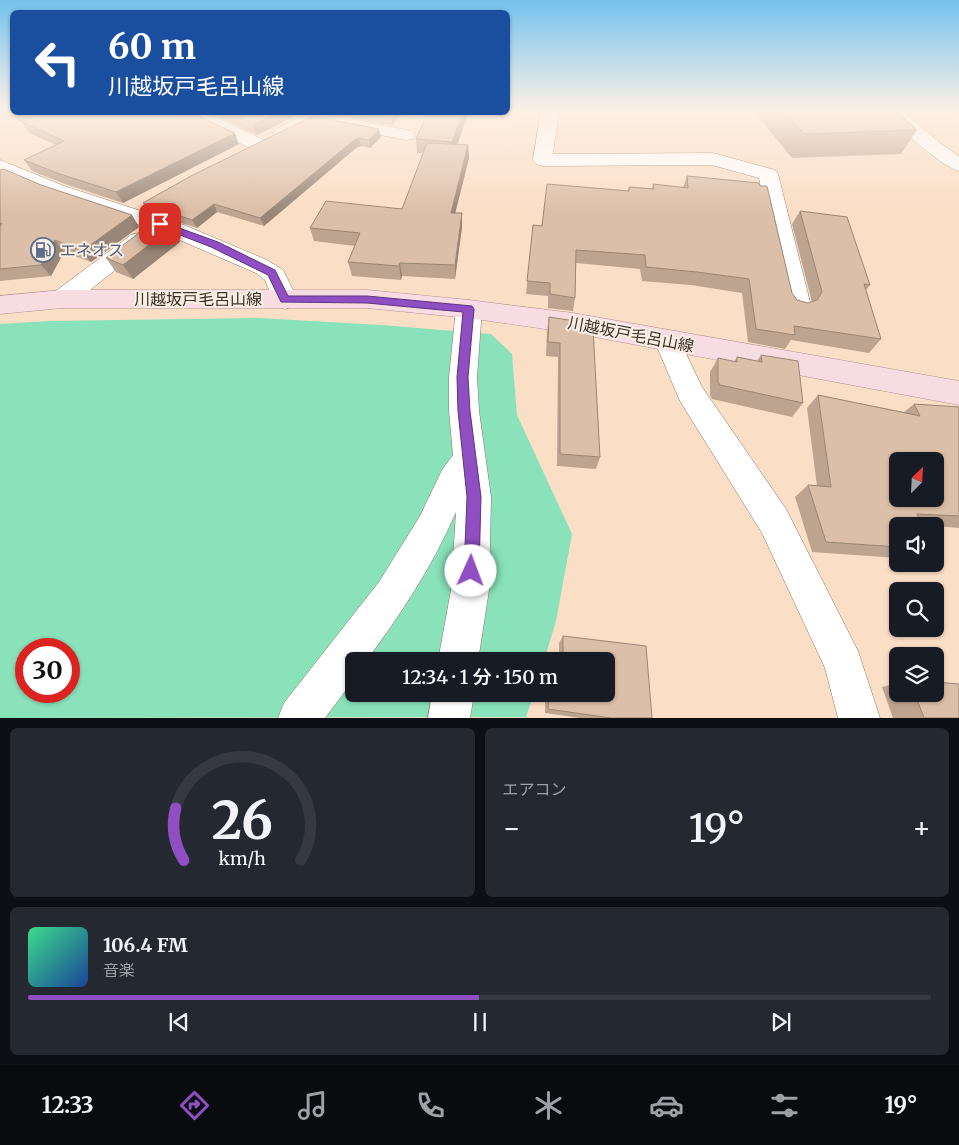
<!DOCTYPE html>
<html lang="ja">
<meta charset="utf-8">
<style>
:root{--surface:#171b24;--page:#242831;--text:#f1f3f6;--muted:#9ea1a6;--line:#363941;--accent:#904ec3}
body{margin:0;font-family:Merriweather,"Noto Sans JP",serif;background:var(--page);color:var(--text);height:100vh;display:flex;flex-direction:column;font-size:19px;white-space:nowrap}
*{box-sizing:border-box;margin:0}
p{font-size:16px;color:var(--muted)}
.icon{flex:none;width:28px;height:28px;fill:none;stroke:currentColor;stroke-width:2;stroke-linecap:round;stroke-linejoin:round}
.map{position:relative;height:718px;overflow:hidden}
.details{display:flex;flex-direction:column;gap:10px;padding:10px;background:#0d0f14;flex:1}
.details>*{flex:none}
.guide{position:absolute;left:10px;top:10px;width:500px;height:105px;border-radius:8px;box-shadow:0 1px 4px #0004;background:#1a4fa0;color:#fff;overflow:hidden}
.needle{width:32px;rotate:24deg}
.controls{position:absolute;left:889px;top:452px;display:grid;gap:10px}
.controls a{display:grid;place-items:center;width:55px;height:55px;border-radius:8px;background:var(--surface);box-shadow:0 1px 4px #0004;font-size:25px}
.speed{position:absolute;left:15px;top:638px;display:flex;gap:10px;font-size:25px;font-weight:700;text-align:center}
.speed>*{display:grid;place-content:center;width:65px;height:65px;border-radius:50%;background:var(--surface);box-shadow:0 1px 4px #0004;line-height:1}
.speed .limit{border:8px solid #d22;background:#fff;color:#111}
.pin{position:absolute;display:grid;place-items:center;width:42px;height:42px;color:#fff;margin:-21px;border-radius:10px;box-shadow:0 2px 8px #0006}
.me{position:absolute;width:55px;margin:-28px;rotate:2deg;stroke-linejoin:round;filter:drop-shadow(0 0 4px #0008)}
.turn{display:flex;align-items:center;gap:18px;height:105px;padding:0 15px;font-size:22px}
.turn .icon{width:65px;height:65px;stroke-width:2.5}
.turn b{display:block;font-size:35px;line-height:42px}
.big{font-size:38px;font-weight:600;line-height:1.1}
.details .card{flex:1;display:flex;flex-direction:column;justify-content:center;gap:8px;min-width:0;padding:0 18px;border-radius:8px;background:var(--page)}
.details .dial{align-items:center;gap:0}
.dial svg{height:130px;overflow:visible;fill:none;stroke:var(--line);stroke-width:7;stroke-linecap:round;text-anchor:middle}
.dial text{fill:var(--text);stroke:none}
.song{display:flex;align-items:center;gap:15px}
.cover{width:60px;height:60px;border-radius:8px;background:linear-gradient(135deg,hsl(150 70% 55%),hsl(220 70% 35%))}
.played{height:5px;border-radius:2px;background:linear-gradient(90deg,var(--accent) 50%,var(--line) 50%)}
.keys{display:flex;justify-content:space-around;direction:ltr}
.heat{display:flex;justify-content:space-between;align-items:center;font-size:28px;direction:ltr}
.details .tiles{flex:1;display:grid;gap:10px;grid-template-columns:1fr 1fr}
.card:last-child{grid-column:span 2}
.trip{position:absolute;left:345px;top:652px;width:270px;height:50px;border-radius:8px;background:var(--surface);box-shadow:0 1px 4px #0004;font-weight:600;line-height:50px;text-align:center}
.menu{display:flex;height:80px;justify-content:space-around;align-items:center;background:#090b0e;color:var(--muted)}
.menu .icon{width:35px;height:35px}
.menu .selected{color:var(--accent)}
.menu b{font-size:22px;color:var(--text)}
.map>svg:first-child{display:block}
.green{fill:#89e2b9;fill-rule:evenodd}
.lines{fill:none;stroke-linecap:round;stroke-linejoin:round}
.minor-casing{stroke:#8f7560;stroke-width:1}
.major-casing{stroke:#b29193;stroke-width:1}
.minor{fill:#fff;fill-rule:evenodd}
.major{fill:#f7dce1;fill-rule:evenodd}
.wall{fill:#bda490}
.shaded-wall{fill:#9a8676}
.building{fill:#dcbfa8;stroke:#9a8676;fill-rule:evenodd}
.route{fill:#904ec3;stroke:#5e337f}
.labels{text-anchor:middle;stroke-width:4;stroke-linejoin:round;paint-order:stroke}
.service-label{font-size:16px;fill:#4e5e75;stroke:#fbefe5;text-anchor:start}
.street-label{font-size:16px;fill:#3c3128;stroke:#fbefe5}
</style>
<div class="map">
<svg width="959" height="718" viewBox="0 0 959 718">
<rect width="100%" height="100%" fill="#fbdec6"/>
<path class="green" d="M 259,318 L 381,325 L 491,334 L 512,354 L 517,415 L 572,534 L 556,621 L 544,661 L 354,661 L 354,694 L 534,694 L 526,717 L 0,718 L 0,324 L 49,321 ZM 26,649 L 69,649 L 69,691 L 26,691 Z"/>
<g class="lines">
<defs>
<g id="minor">
<polygon points="541,111 559,111 553,154 713,153 775,170 778,174 811,306 807,312 798,315 789,312 785,306 759,178 712,165 543,166 536,164 533,160"/>
<path d="M 885,111 L 903,111 L 941,144 L 959,156 L 959,171 C 941,166 896,127 885,111 Z"/>
<polygon points="181,112 204,112 266,141 268,145 266,149 259,151 252,149 183,116"/>
<polygon points="309,112 331,112 329,116 288,137 282,138 276,137 273,133 276,129"/>
<polygon points="342,117 412,131 415,135 412,139 406,140 336,126 333,122 336,118"/>
<polygon points="0,160 64,186 184,225 267,260 283,270 298,300 294,306 285,309 276,306 265,280 256,273 168,235 21,183 0,173"/>
<polygon points="139,233 147,235 150,240 147,245 71,305 62,308 53,305 49,299 53,293 131,235"/>
<path d="M 469,300 L 478,303 L 482,309 L 477,377 L 479,411 L 491,497 L 489,590 L 478,661 L 438,661 L 451,590 L 456,512 C 432,567 401,614 366,661 L 354,661 L 354,679 L 325,718 L 278,718 L 284,703 L 379,582 L 420,516 L 442,470 L 453,455 L 449,411 L 449,377 L 456,309 L 460,303 Z"/>
<polygon points="668,332 677,335 702,387 786,509 858,651 880,718 838,718 825,668 762,533 680,401 655,342 659,335"/>
<polygon points="432,694 474,694 470,718 428,718"/>
</g>
<polygon id="major" points="62,290 367,290 469,300 573,313 959,381 959,405 573,333 469,318 367,308 62,308 0,314 0,296"/>
</defs>
<use href="#minor" class="minor-casing"/>
<use href="#major" class="major-casing"/>
<use href="#minor" class="minor"/>
<use href="#major" class="major"/>
</g>
<g class="wall">
<polygon points="0,111 12,111 12,112 189,112 239,144 123,203 65,184 32,171 24,160 56,145 29,133 22,122 23,122 0,113"/>
<polygon points="754,111 896,111 917,130 901,154 792,158"/>
<polygon points="209,112 303,112 257,135"/>
<polygon points="332,112 405,112 392,125 332,114"/>
<polygon points="428,112 469,112 457,145 468,145 469,158 455,213 462,213 462,227 455,279 402,276 401,280 352,276 348,262 355,246 314,241 310,228 402,209 423,153 417,153 416,139"/>
<polygon points="313,116 381,137 370,148 361,146 356,148 264,226 217,212 197,228 148,212 143,203"/>
<polygon points="0,170 41,185 132,215 139,227 91,262 64,252 51,276 0,281"/>
<polygon points="687,176 792,293 797,300 808,303 812,302 792,224 800,211 870,285 866,290 881,339 869,353 791,340 785,349 748,342 742,293 691,285 642,281 640,269 576,263 575,298 573,311 548,308 548,296 526,294 533,225 542,226 628,191 629,187 652,189 653,184 683,188"/>
<polygon points="172,227 180,242 133,279 116,272 106,258"/>
<polygon points="549,317 575,327 600,457 596,469 557,466 558,357 546,356 547,331"/>
<polygon points="761,355 803,403 792,417 712,399 710,395 710,372 718,358 734,362 737,357 757,361"/>
<polygon points="818,395 904,412 914,404 959,407 959,528 935,526 898,526 898,558 812,552 795,497 808,485 817,486 807,408"/>
<polygon points="563,636 652,718 579,718 545,713 545,694 606,694 559,661 559,643"/>
<polygon points="898,683 898,694 935,694 959,718 893,718 882,687"/>
</g>
<g class="shaded-wall">
<polygon points="279,112 303,112 257,135 253,124"/>
<polygon points="393,112 405,112 392,125 391,115"/>
<polygon points="463,112 469,112 453,156 452,142"/>
<polygon points="379,129 381,137 370,148 369,140"/>
<polygon points="235,133 239,144 123,203 116,192"/>
<polygon points="359,138 361,146 356,148 264,226 260,218 354,140"/>
<polygon points="468,145 469,158 452,226 451,213"/>
<polygon points="214,204 217,212 197,228 192,220"/>
<polygon points="462,213 462,227 455,279 455,265"/>
<polygon points="132,215 139,227 91,262 82,251"/>
<polygon points="172,227 180,242 133,279 123,265"/>
<polygon points="55,240 64,252 51,276 41,265"/>
<polygon points="400,263 402,276 401,280 399,266"/>
</g>
<g class="building">
<polygon points="784,111 896,111 917,130 804,134"/>
<polygon points="18,112 189,112 235,133 116,192 57,173 24,160 64,141 22,122 32,118"/>
<polygon points="228,112 279,112 253,124"/>
<polygon points="379,112 393,112 391,115"/>
<polygon points="428,112 463,112 452,142 416,139"/>
<polygon points="313,116 379,129 369,140 359,138 354,140 260,218 214,204 192,220 143,203 191,176"/>
<polygon points="427,143 468,145 451,213 462,213 455,265 400,263 399,266 348,262 360,233 310,228 326,201 402,209"/>
<polygon points="4,169 41,185 132,215 82,251 55,240 41,265 0,269 0,227 2,223 0,224 0,170"/>
<polygon points="687,176 759,183 760,186 767,186 792,293 797,300 808,303 817,300 822,292 800,211 847,217 870,285 864,284 881,339 794,326 795,335 756,329 749,279 697,272 646,267 645,255 576,250 575,298 550,294 550,283 527,281 533,225 542,226 547,184 629,191 629,187 654,189 653,184 688,188"/>
<polygon points="155,221 172,227 123,265 106,258"/>
<polygon points="549,317 575,321 575,327 593,329 600,457 560,454 560,343 548,342"/>
<polygon points="761,355 798,361 803,403 720,385 718,382 718,358 737,362 737,357 762,362"/>
<path d="M 818,395 L 920,416 L 914,404 L 959,407 L 959,516 L 917,514 L 923,526 L 898,526 L 898,547 L 826,542 L 808,485 L 831,487 ZM 898,461 L 935,461 L 935,499 L 898,499 Z"/>
<polygon points="563,636 646,646 652,718 611,718 548,709 549,694 606,694 606,661 563,661"/>
<polygon points="935,682 959,684 959,718 924,718 915,694 935,694"/>
</g>
<linearGradient id="sky" x2="0" y2="1"><stop stop-color="#73c2ee"/><stop offset="0.52" stop-color="#fdf0e5"/><stop offset="1" stop-color="#fdf0e5" stop-opacity="0"/></linearGradient>
<rect width="959" height="212" fill="url(#sky)"/>
<polygon class="route" points="160,221 218,242 275,270 288,296 367,296 472,306 474,309 468,377 470,411 481,497 479,571 476,577 471,579 466,577 464,571 467,497 458,411 457,377 463,312 367,303 281,302 268,275 211,247 157,226 157,222"/>
<defs>
<symbol id="fuel-ring" viewBox="-11 -11 22 22"><circle r="9.5" fill="#fbefe5" stroke="#5c6f8a" stroke-width="1.5"/><path d="M-5.5-6h7V0h2V4h1.3V-2.5L3-4.5l.8-.8L6-3V5H2.5V1h-1V6h-7ZM-4.2-4.7v3.2H.2V-4.7Z" fill="#5c6f8a"/></symbol>
</defs>
<g fill-rule="evenodd">
<use href="#fuel-ring" x="29" y="236" width="28" height="28"/>
</g>
<g class="labels">
<g class="service-label">
<text x="60" y="256">エネオス</text>
</g>
<g class="street-label">
<text x="198" y="305">川越坂戸毛呂山線</text>
<text transform="translate(631 334) rotate(11)" y="6">川越坂戸毛呂山線</text>
</g>
</g>
</svg>
<div class="controls">
<a><svg class="needle" viewBox="-14 -14 28 28"><path d="M0-13l5 13h-10z" fill="#e53935"/><path d="M0 13l5-13h-10z" fill="#9ea1a6"/></svg></a>
<a><svg class="icon" aria-label="sound" viewBox="0 0 24 24"><path d="M4 9h4l5-4v14l-5-4H4zM17 9q2 3 0 6"/></svg></a>
<a><svg class="icon" aria-label="search" viewBox="0 0 24 24"><circle cx="10" cy="10" r="6"/><path d="M15 15l6 6"/></svg></a>
<a><svg class="icon" aria-label="layers" viewBox="0 0 24 24"><path d="M12 4l9 5-9 5-9-5zM3 14l9 5 9-5"/></svg></a>
</div>
<div class="speed"><div class="limit">30</div></div>
<div class="pin" style="left:160px;top:224px;background:#d93025"><svg class="icon" aria-label="arrive" viewBox="0 0 24 24"><path d="M6 21V4h12l-3 4 3 4H6"/></svg></div>
<svg class="me" style="left:471px;top:571px" viewBox="-20 -20 40 40"><circle r="19" fill="#fff"/><path d="M0-13L10 11 0 6-10 11z" fill="#904ec3"/></svg>
<div class="trip">12:34 · 1 分 · 150 m</div>
<div class="guide">
<div class="turn"><svg class="icon" aria-label="left" viewBox="0 0 24 24"><path d="M17 20v-9H6M10 6l-5 5 5 5"/></svg><div><b>60 m</b>川越坂戸毛呂山線</div></div>
</div>
</div>
<section class="details">
<div class="tiles">
<div class="card dial"><svg viewBox="0 0 100 80">
<path d="M14 69A42 42 0 1 1 86 69"/>
<path d="M14 69A42 42 0 0 1 9 37" stroke="#904ec3"/>
<text x="50" y="56" font-size="32" font-weight="700">26</text>
<text x="50" y="72" font-size="11">km/h</text>
</svg></div>
<div class="card"><p>エアコン</p>
<div class="heat"><a>−</a><b class="big">19°</b><a>+</a></div>
</div>
<div class="card">
<div class="song"><i class="cover"></i><div><b>106.4 FM</b><p>音楽</p></div></div>
<div class="played"></div>
<div class="keys"><svg class="icon" aria-label="previous" viewBox="0 0 24 24"><path d="M18 5L8 12l10 7zM5 5v14"/></svg><svg class="icon" aria-label="pause" viewBox="0 0 24 24"><path d="M8 5v14M16 5v14"/></svg><svg class="icon" aria-label="next" viewBox="0 0 24 24"><path d="M6 5l10 7-10 7zM19 5v14"/></svg></div>
</div>
</div>
</section>
<nav class="menu">
<b>12:33</b>
<svg class="icon selected" aria-label="directions" viewBox="0 0 24 24"><path d="M12 3l9 9-9 9-9-9zM9 14v-3h6M13 9l2 2-2 2"/></svg>
<svg class="icon" aria-label="music" viewBox="0 0 24 24"><path d="M9 18V5l10-2v13"/><circle cx="6" cy="18" r="3"/><circle cx="16" cy="16" r="3"/></svg>
<svg class="icon" aria-label="phone" viewBox="0 0 24 24"><path d="M5 4h4l2 5-3 2q2 4 5 5l2-3 5 2v4C11 20 4 13 5 4z"/></svg>
<svg class="icon" aria-label="climate" viewBox="0 0 24 24"><path d="M12 3v18M4 7l16 10M4 17L20 7"/></svg>
<svg class="icon" aria-label="car" viewBox="0 0 24 24"><path d="M5 17H2v-5l4-1 3-4h7l3 4 3 1v5h-3M9 17h6M6 11h13"/><circle cx="7" cy="17" r="2"/><circle cx="17" cy="17" r="2"/></svg>
<svg class="icon" aria-label="filters" viewBox="0 0 24 24"><path d="M4 7h16M4 17h16"/><circle cx="9" cy="7" r="2"/><circle cx="15" cy="17" r="2"/></svg>
<b>19°</b>
</nav>
